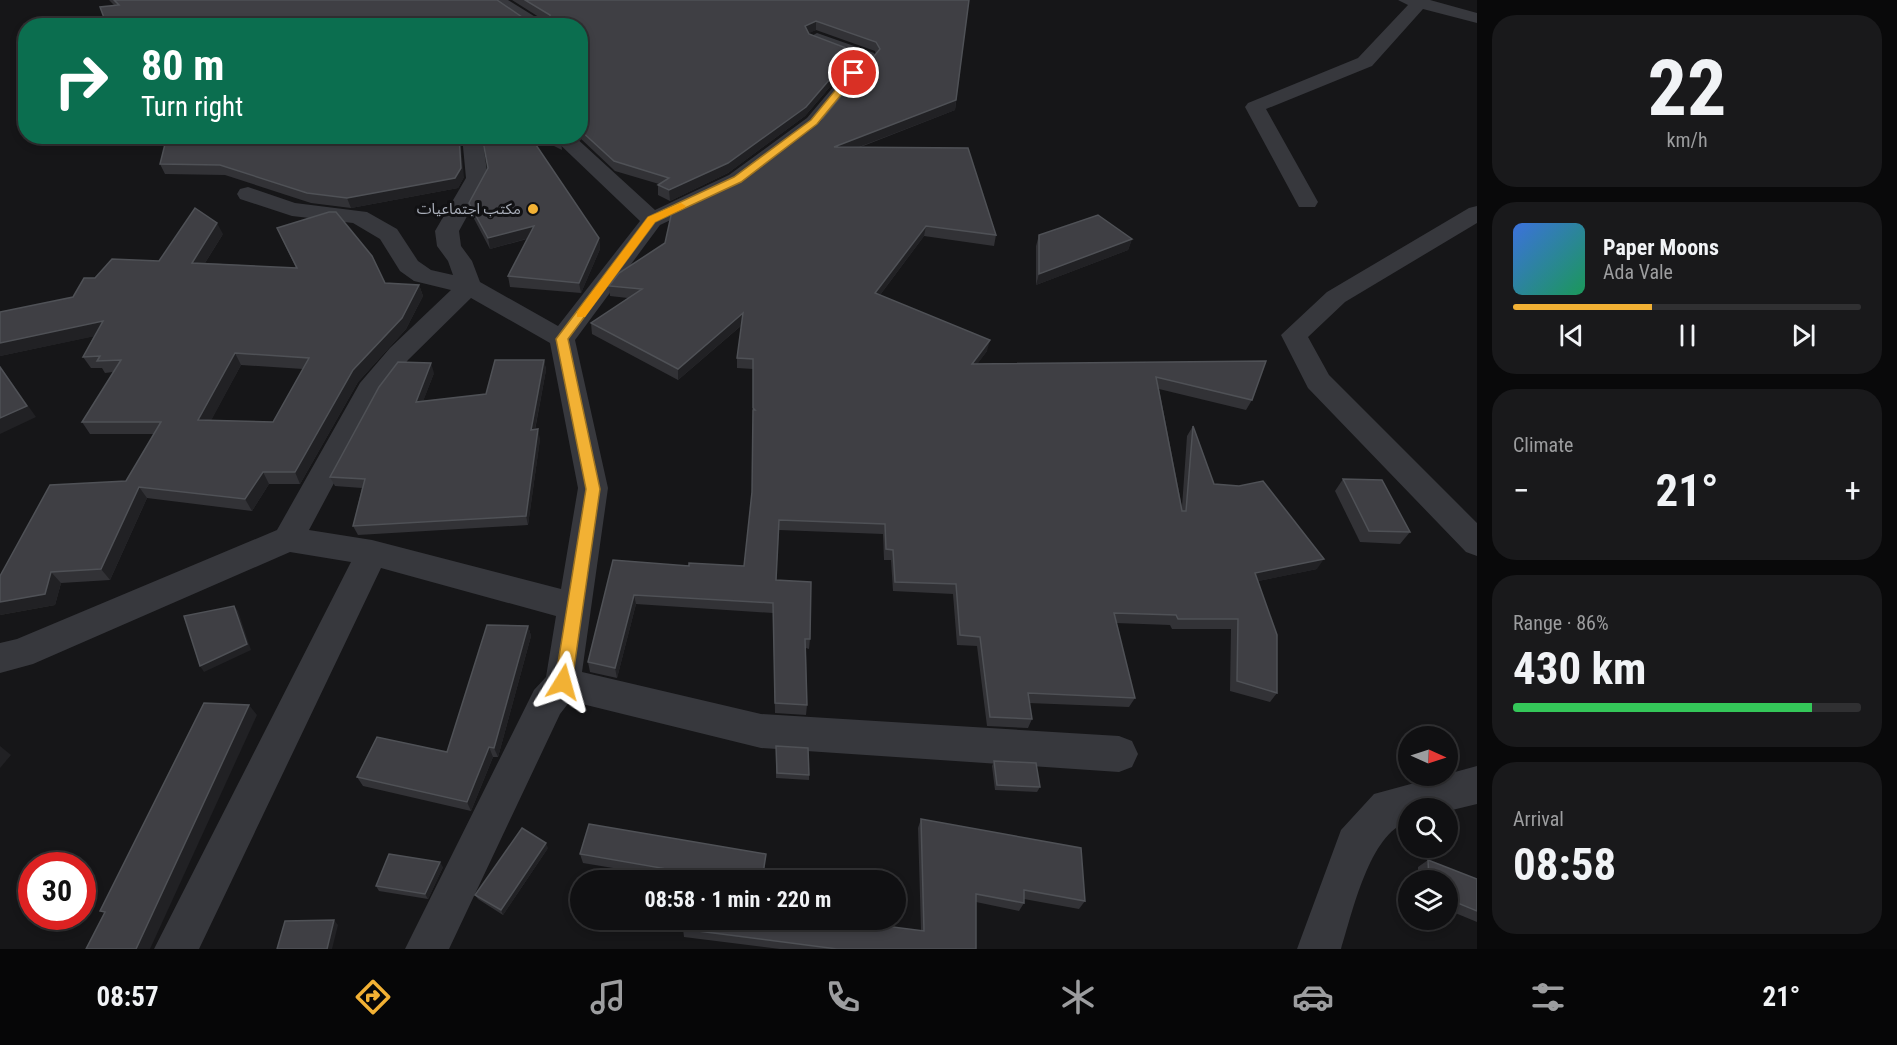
<!DOCTYPE html>
<meta charset="utf-8">
<style>
:root{--surface:#101012;--page:#19191b;--text:#f1f3f6;--muted:#9c9d9f;--line:#303032;--accent:#f2b134}
body{margin:0;font-family:"Roboto Condensed","Noto Sans Arabic",sans-serif;background:var(--page);color:var(--text);height:100vh;display:flex;flex-direction:column;font-size:22px;white-space:nowrap}
*{box-sizing:border-box;margin:0}
p{font-size:20px;color:var(--muted)}
.icon{flex:none;width:33px;height:33px;fill:none;stroke:currentColor;stroke-width:2;stroke-linecap:round;stroke-linejoin:round}
.map{position:relative;flex:1;overflow:hidden}
.side{display:flex;flex-direction:column;gap:15px;padding:15px;background:#09090a;width:420px}
.side>*{flex:none}
.guide{position:absolute;left:18px;top:18px;width:570px;height:126px;border-radius:24px;box-shadow:0 3px 9px #0003,0 0 0 2px var(--line);background:#0b6e4f;color:#fff;overflow:hidden}
.needle{width:39px;rotate:93deg}
.controls{position:absolute;left:1398px;top:726px;display:grid;gap:12px}
.controls a{display:grid;place-items:center;width:60px;height:60px;border-radius:50%;background:var(--surface);box-shadow:0 3px 9px #0003,0 0 0 2px var(--line);font-size:30px}
.speed{position:absolute;left:18px;top:852px;display:flex;gap:12px;font-size:30px;font-weight:700;text-align:center}
.speed>*{display:grid;place-content:center;width:78px;height:78px;border-radius:50%;background:var(--surface);box-shadow:0 3px 9px #0003,0 0 0 2px var(--line);line-height:1}
.speed .limit{border:9px solid #d22;background:#fff;color:#111}
.pin{position:absolute;display:grid;place-items:center;width:51px;height:51px;color:#fff;margin:-26px;border:3px solid #fff;border-radius:50%;box-shadow:0 2px 6px #0007}
.me{position:absolute;width:66px;margin:-33px;rotate:8deg;stroke-linejoin:round;filter:drop-shadow(0 0 4px #0008)}
.turn{display:flex;align-items:center;gap:21px;height:126px;padding:0 24px;font-size:27px}
.turn .icon{width:78px;height:78px;stroke-width:2.5}
.turn b{display:block;font-size:42px;line-height:51px}
.big{font-size:45px;font-weight:700;line-height:1.1}
.side .card{flex:1;display:flex;flex-direction:column;justify-content:center;gap:9px;min-width:0;padding:0 21px;border-radius:24px;background:var(--page)}
.side .dial{align-items:center;gap:0}
.dial b{font-size:78px;line-height:1}
.song{display:flex;align-items:center;gap:18px}
.cover{width:72px;height:72px;border-radius:9px;background:linear-gradient(135deg,hsl(220 70% 55%),hsl(150 70% 35%))}
.played{height:6px;border-radius:3px;background:linear-gradient(90deg,var(--accent) 40%,var(--line) 40%)}
.keys{display:flex;justify-content:space-around;direction:ltr}
.heat{display:flex;justify-content:space-between;align-items:center;font-size:33px;direction:ltr}
.charge{height:9px;border-radius:4px;background:linear-gradient(90deg,#34c759 86%,var(--line) 0)}
.trip{position:absolute;left:570px;top:870px;width:336px;height:60px;border-radius:30px;background:var(--surface);box-shadow:0 3px 9px #0003,0 0 0 2px var(--line);font-weight:700;line-height:60px;text-align:center}
.tabs{display:flex;height:96px;justify-content:space-around;align-items:center;background:#060607;color:var(--muted)}
.tabs .icon{width:42px;height:42px}
.tabs .active{color:var(--accent)}
.tabs b{font-size:27px;color:var(--text)}
main{display:flex;flex:1;min-height:0}
.map>svg:first-child{display:block}
.lines{fill:none;stroke-linecap:round;stroke-linejoin:round}
.minor{fill:#37383d;fill-rule:evenodd}
.wall{fill:#323236;fill-rule:evenodd}
.shaded-wall{fill:#212124}
.building{fill:#3f3f44;stroke:#4f5156;stroke-width:1.5;fill-rule:evenodd}
.route{fill:#f2b134;stroke:#9d7322;stroke-width:1.5}
.slow{fill:#f59e0b}
.poi-dot{fill:#f2b134;stroke:#111113;stroke-width:2}
.labels{text-anchor:middle;stroke-width:6;stroke-linejoin:round;paint-order:stroke}
.far-poi-label{font-size:15px;fill:#a8adb8;stroke:#111113;text-anchor:end}
</style>
<main>
<div class="map">
<svg width="1477" height="949" viewBox="0 0 1477 949">
<rect width="100%" height="100%" fill="#161618"/>
<g class="lines">
<g class="minor">
<polygon points="488,0 508,0 550,26 528,26"/>
<polygon points="1398,0 1430,0 1477,13 1477,23 1423,9 1372,66 1266,109 1318,202 1315,207 1299,207 1245,107 1248,103 1358,58 1408,5"/>
<path d="M 817,33 L 874,53 L 877,57 L 821,126 L 745,185 L 660,225 L 575,340 L 608,488 L 582,672 L 761,714 L 1119,736 L 1132,741 L 1138,754 L 1132,767 L 1119,772 L 761,748 L 570,701 L 560,714 L 449,949 L 405,949 L 534,690 L 546,677 L 556,616 L 381,568 L 199,949 L 154,949 L 351,562 L 290,552 L 33,664 L 0,673 L 0,643 L 17,639 L 277,530 L 360,383 L 390,348 L 451,290 L 414,281 L 400,271 L 380,239 L 353,223 L 292,216 L 240,199 L 237,194 L 240,189 L 248,187 L 295,203 L 367,212 L 397,229 L 418,261 L 431,270 L 453,275 L 448,261 L 437,246 L 435,231 L 466,178 L 462,136 L 482,136 L 488,178 L 459,231 L 461,246 L 472,261 L 480,282 L 558,326 L 640,221 L 551,136 L 574,136 L 655,210 L 729,175 L 807,118 L 857,59 L 811,42 L 808,38 ZM 471,298 L 550,343 L 578,488 L 561,589 L 372,540 L 309,530 L 381,395 L 408,360 Z"/>
<polygon points="1477,206 1477,223 1345,302 1308,337 1329,375 1477,523 1477,556 1466,552 1308,388 1281,335 1327,292 1469,208"/>
<path d="M 1477,766 L 1477,804 L 1448,811 L 1448,808 L 1408,808 L 1408,822 C 1370,832 1352,914 1341,949 L 1297,949 L 1341,830 L 1374,794 Z"/>
</g>
</g>
<g class="wall">
<polygon points="109,0 497,0 525,19 542,19 512,0 969,0 955,110 858,148 996,235 994,246 924,236 880,295 987,351 977,364 1266,361 1252,400 1246,410 1159,389 1182,507 1187,436 1193,426 1214,484 1317,569 1258,581 1277,693 1270,702 1230,691 1231,629 1172,629 1170,625 1116,623 1135,698 1129,707 1029,703 1032,719 1028,728 987,726 977,646 957,645 953,594 893,591 891,560 884,560 883,534 779,530 776,580 810,639 809,649 806,648 807,705 806,715 775,713 773,613 636,604 617,678 590,672 588,662 613,560 689,566 744,566 752,492 753,419 753,369 737,368 737,358 742,325 678,380 592,334 591,323 628,298 610,296 609,286 665,243 746,177 823,118 876,54 875,51 816,30 808,33 853,60 805,116 728,173 670,201 658,195 658,185 659,184 615,171 578,136 580,136 580,26 114,5"/>
<polygon points="167,136 464,177 458,188 351,208 311,203 225,175 165,174 160,164"/>
<polygon points="534,136 558,136 561,140 562,150"/>
<polygon points="488,168 599,238 600,249 581,293 510,287 508,276 527,239 490,249 471,213 469,203"/>
<path d="M 277,228 L 385,283 L 419,285 L 423,296 L 406,329 L 358,382 L 300,484 L 269,484 L 252,511 L 147,498 L 110,580 L 61,583 L 55,605 L 0,615 L 126,481 L 154,434 L 90,434 L 82,422 L 113,372 L 105,373 L 102,368 L 91,368 L 83,357 L 94,336 L 0,356 L 0,312 L 73,297 L 95,278 L 159,261 L 223,234 L 205,263 L 296,268 ZM 241,365 L 303,369 L 273,422 L 211,420 Z"/>
<polygon points="1039,235 1132,239 1128,250 1036,285 1036,246"/>
<polygon points="544,360 546,370 535,430 540,439 528,525 358,535 353,526 362,488 335,486 330,477 434,373 423,401 486,394"/>
<polygon points="1343,479 1410,532 1400,544 1360,542 1335,491"/>
<polygon points="528,626 531,636 498,757 493,757 471,811 363,786 357,777 447,752"/>
<polygon points="776,751 809,775 809,780 776,778"/>
<polygon points="994,761 1040,787 1037,792 995,790 992,766"/>
<polygon points="921,819 1085,901 1079,909 1024,899 1024,903 1019,911 976,902 976,949 780,949 684,937 683,929 921,930 918,828"/>
<polygon points="548,848 503,915 478,899 475,895"/>
<polygon points="580,854 766,854 763,880 685,880 583,863"/>
<polygon points="1428,860 1477,879 1477,922 1448,910 1448,880 1418,880 1418,867"/>
<polygon points="443,867 428,899 379,891 376,886"/>
</g>
<g class="shaded-wall">
<polygon points="816,21 816,30 805,35 805,26"/>
<polygon points="854,51 853,60 805,116 728,173 670,201 669,190"/>
<polygon points="956,100 955,110 833,157 834,147"/>
<polygon points="459,136 460,136 464,177 458,188 351,208 347,198"/>
<polygon points="217,223 223,234 198,274 192,263"/>
<polygon points="534,226 536,236 490,249 488,238"/>
<polygon points="926,226 924,236 874,303 875,293"/>
<polygon points="599,238 600,249 581,293 579,283"/>
<polygon points="1132,239 1128,250 1036,285 1039,274"/>
<polygon points="419,285 423,296 406,329 358,382 300,484 295,472 353,370"/>
<polygon points="743,313 743,324 678,380 678,369"/>
<polygon points="103,321 110,333 0,356 0,343"/>
<polygon points="990,340 987,351 970,374 972,364"/>
<polygon points="235,353 241,365 205,432 198,420"/>
<polygon points="544,360 546,370 533,439 531,430"/>
<polygon points="431,363 434,373 419,412 416,402"/>
<polygon points="0,366 36,417 0,434"/>
<polygon points="538,429 540,439 528,525 526,516"/>
<polygon points="263,472 269,484 252,511 245,499"/>
<polygon points="139,487 147,498 110,580 101,569"/>
<polygon points="1324,559 1317,569 1249,583 1255,573"/>
<polygon points="51,572 61,583 55,605 0,615 0,602"/>
<polygon points="634,595 636,604 617,678 615,668"/>
<polygon points="234,606 238,611 251,650 204,672 200,666"/>
<polygon points="528,626 531,636 498,757 494,748"/>
<polygon points="249,705 257,715 150,949 136,949"/>
<polygon points="0,746 11,755 0,768"/>
<polygon points="489,747 493,757 471,811 467,802"/>
<polygon points="546,843 548,848 503,915 501,910"/>
<polygon points="440,862 443,867 428,899 425,894"/>
<polygon points="334,920 338,925 332,949 327,949"/>
</g>
<g class="building">
<polygon points="114,0 497,0 525,19 550,18 550,15 525,0 969,0 956,100 834,147 968,148 996,235 926,226 875,293 990,340 972,364 1266,361 1252,400 1156,377 1182,511 1186,511 1193,426 1214,484 1239,486 1263,481 1324,559 1255,573 1277,635 1277,693 1237,681 1238,619 1178,619 1176,615 1114,613 1135,698 1028,693 1032,719 990,717 980,637 960,635 956,584 895,582 893,550 886,549 885,524 779,520 776,580 811,582 810,639 805,639 807,705 775,703 773,603 634,595 615,668 588,662 613,560 689,566 689,563 744,566 752,492 753,410 755,410 753,408 753,359 737,358 743,313 678,369 591,323 642,289 609,286 619,273 665,243 672,211 746,177 823,118 880,49 876,42 816,21 805,26 809,34 854,51 806,107 728,163 669,190 658,185 669,178 614,161 580,130 580,26 107,26 100,7 119,5"/>
<polygon points="167,136 459,136 461,168 455,178 347,198 307,193 220,165 160,164"/>
<polygon points="482,136 530,136 599,238 579,283 508,276 534,226 488,238 469,203 488,168"/>
<path d="M 195,208 L 217,223 L 192,263 L 297,268 L 277,228 L 329,212 L 336,212 L 372,256 L 385,283 L 419,285 L 402,318 L 353,370 L 295,472 L 263,472 L 245,499 L 139,487 L 101,569 L 51,572 L 45,594 L 0,602 L 0,576 L 50,485 L 126,481 L 161,422 L 82,422 L 121,360 L 97,361 L 100,356 L 83,357 L 103,321 L 0,343 L 0,312 L 73,297 L 84,278 L 95,278 L 112,259 L 159,261 ZM 235,353 L 309,358 L 273,422 L 198,420 Z"/>
<polygon points="1098,215 1132,239 1039,274 1039,235"/>
<polygon points="495,360 544,360 531,430 538,429 526,516 353,526 365,479 330,477 379,387 398,362 431,363 416,402 486,394"/>
<polygon points="0,367 27,406 0,418"/>
<polygon points="1343,479 1382,480 1410,532 1369,531"/>
<polygon points="234,606 247,644 200,666 184,616"/>
<polygon points="487,625 528,626 494,748 489,747 467,802 357,777 377,737 447,752"/>
<polygon points="204,703 249,705 136,949 86,949 105,912 100,911"/>
<polygon points="776,746 808,748 809,775 777,773"/>
<polygon points="994,761 1036,763 1040,787 997,785"/>
<polygon points="921,819 1081,848 1085,901 1024,890 1024,903 976,894 976,949 837,949 683,929 684,920 838,920 924,931"/>
<polygon points="589,824 766,854 762,880 689,880 690,873 580,854"/>
<polygon points="522,828 546,843 501,910 475,895"/>
<polygon points="389,854 440,862 425,894 376,886"/>
<polygon points="1428,860 1477,879 1477,911 1448,899 1448,880 1429,880"/>
<polygon points="334,920 327,949 277,949 285,921"/>
</g>
<polygon class="route" points="851,71 859,73 817,124 741,182 655,222 568,339 600,489 572,682 569,688 563,690 558,688 555,682 586,489 556,339 648,217 734,177 811,120"/>
<polygon class="slow" points="681,203 686,206 684,208 655,222 585,317 577,317 577,312 648,217"/>
<circle class="poi-dot" cx="533" cy="209" r="6"/>
<g class="labels">
<g class="far-poi-label">
<text x="521" y="214">مکتب اجتماعیات</text>
</g>
</g>
</svg>
<div class="controls">
<a><svg class="needle" viewBox="-14 -14 28 28"><path d="M0-13l5 13h-10z" fill="#e53935"/><path d="M0 13l5-13h-10z" fill="#9c9d9f"/></svg></a>
<a><svg class="icon" aria-label="search" viewBox="0 0 24 24"><circle cx="10" cy="10" r="6"/><path d="M15 15l6 6"/></svg></a>
<a><svg class="icon" aria-label="layers" viewBox="0 0 24 24"><path d="M12 4l9 5-9 5-9-5zM3 14l9 5 9-5"/></svg></a>
</div>
<div class="speed"><div class="limit">30</div></div>
<div class="pin" style="left:854px;top:73px;background:#d93025"><svg class="icon" aria-label="arrive" viewBox="0 0 24 24"><path d="M6 21V4h12l-3 4 3 4H6"/></svg></div>
<svg class="me" style="left:563px;top:682px" viewBox="-20 -20 40 40"><path d="M0-17L14 15 0 8-14 15z" fill="#f2b134" stroke="#fff" stroke-width="4"/></svg>
<div class="trip">08:58 · 1 min · 220 m</div>
<div class="guide">
<div class="turn"><svg class="icon" aria-label="right" viewBox="0 0 24 24"><path d="M7 20v-9h11M14 6l5 5-5 5"/></svg><div><b>80 m</b>Turn right</div></div>
</div>
</div>
<section class="side">
<div class="card dial"><b>22</b><p>km/h</p></div>
<div class="card">
<div class="song"><i class="cover"></i><div><b>Paper Moons</b><p>Ada Vale</p></div></div>
<div class="played"></div>
<div class="keys"><svg class="icon" aria-label="previous" viewBox="0 0 24 24"><path d="M18 5L8 12l10 7zM5 5v14"/></svg><svg class="icon" aria-label="pause" viewBox="0 0 24 24"><path d="M8 5v14M16 5v14"/></svg><svg class="icon" aria-label="next" viewBox="0 0 24 24"><path d="M6 5l10 7-10 7zM19 5v14"/></svg></div>
</div>
<div class="card"><p>Climate</p>
<div class="heat"><a>−</a><b class="big">21°</b><a>+</a></div>
</div>
<div class="card"><p>Range · 86%</p><b class="big">430 km</b><div class="charge"></div></div>
<div class="card"><p>Arrival</p><b class="big">08:58</b></div>
</section>
</main>
<nav class="tabs">
<b>08:57</b>
<svg class="icon active" aria-label="directions" viewBox="0 0 24 24"><path d="M12 3l9 9-9 9-9-9zM9 14v-3h6M13 9l2 2-2 2"/></svg>
<svg class="icon" aria-label="music" viewBox="0 0 24 24"><path d="M9 18V5l10-2v13"/><circle cx="6" cy="18" r="3"/><circle cx="16" cy="16" r="3"/></svg>
<svg class="icon" aria-label="phone" viewBox="0 0 24 24"><path d="M5 4h4l2 5-3 2q2 4 5 5l2-3 5 2v4C11 20 4 13 5 4z"/></svg>
<svg class="icon" aria-label="climate" viewBox="0 0 24 24"><path d="M12 3v18M4 7l16 10M4 17L20 7"/></svg>
<svg class="icon" aria-label="car" viewBox="0 0 24 24"><path d="M5 17H2v-5l4-1 3-4h7l3 4 3 1v5h-3M9 17h6M6 11h13"/><circle cx="7" cy="17" r="2"/><circle cx="17" cy="17" r="2"/></svg>
<svg class="icon" aria-label="filters" viewBox="0 0 24 24"><path d="M4 7h16M4 17h16"/><circle cx="9" cy="7" r="2"/><circle cx="15" cy="17" r="2"/></svg>
<b>21°</b>
</nav>
